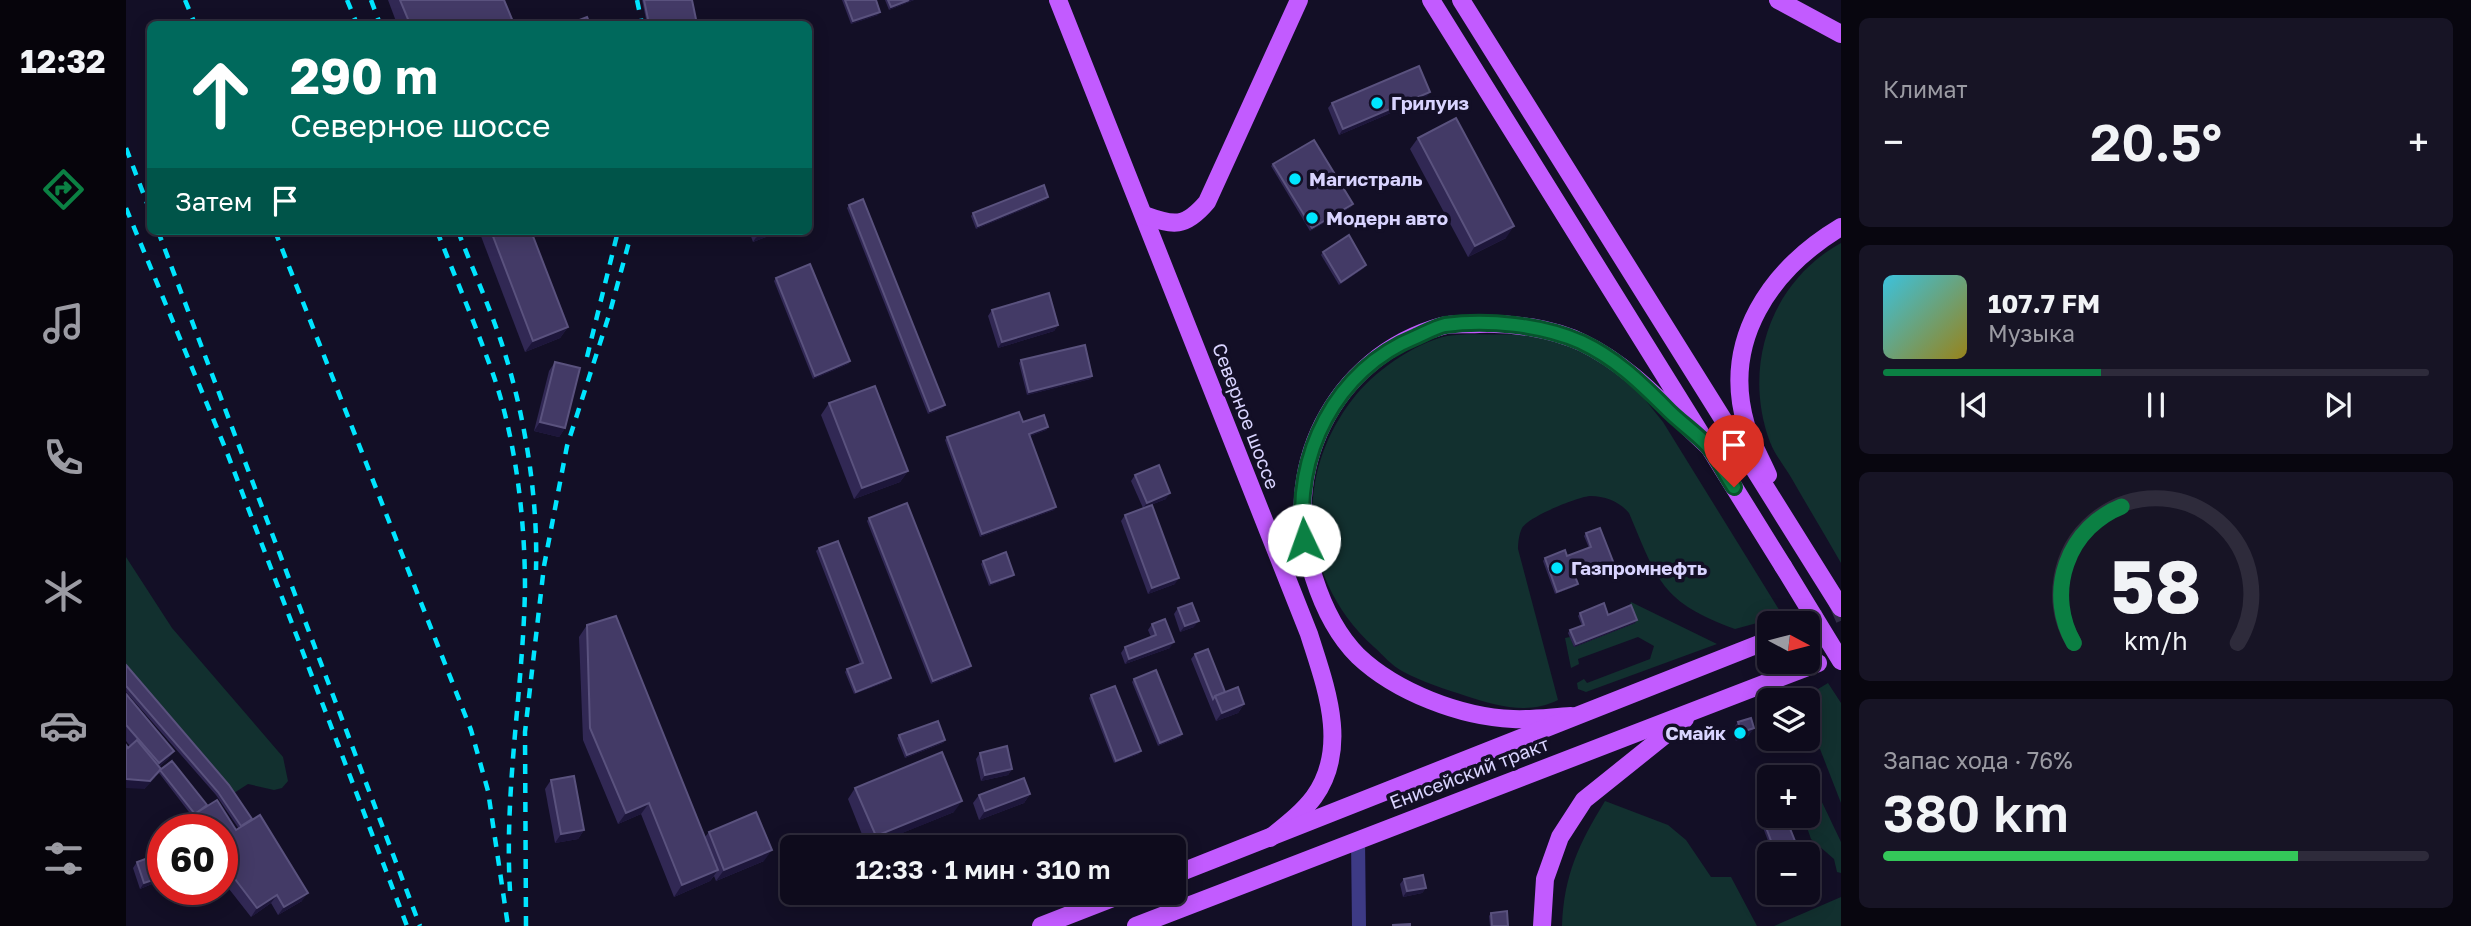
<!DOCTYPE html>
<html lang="ru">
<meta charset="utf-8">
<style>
:root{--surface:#0e0b1c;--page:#171425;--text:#f1f3f6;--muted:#9b9ba3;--line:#2e2b3b;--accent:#0b8043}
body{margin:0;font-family:"Golos Text",sans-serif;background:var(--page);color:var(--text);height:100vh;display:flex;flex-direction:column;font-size:26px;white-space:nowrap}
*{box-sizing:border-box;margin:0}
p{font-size:23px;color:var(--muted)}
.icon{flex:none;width:38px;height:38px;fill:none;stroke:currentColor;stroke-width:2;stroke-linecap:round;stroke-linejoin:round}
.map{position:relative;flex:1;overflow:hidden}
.drawer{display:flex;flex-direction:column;gap:18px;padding:18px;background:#08060f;width:630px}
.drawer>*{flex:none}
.hud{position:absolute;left:21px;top:21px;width:665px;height:214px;border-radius:10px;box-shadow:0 4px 18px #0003,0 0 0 2px var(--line);background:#00695c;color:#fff;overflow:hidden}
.needle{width:46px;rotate:97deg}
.tools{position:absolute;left:1631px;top:611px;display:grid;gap:14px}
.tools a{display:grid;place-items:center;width:63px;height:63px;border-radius:10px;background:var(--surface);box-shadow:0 4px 18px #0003,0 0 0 2px var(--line);font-size:35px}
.speed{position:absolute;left:21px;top:814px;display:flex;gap:14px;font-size:35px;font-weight:700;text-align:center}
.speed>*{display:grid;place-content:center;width:91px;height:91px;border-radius:50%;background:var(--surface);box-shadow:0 4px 18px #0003,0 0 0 2px var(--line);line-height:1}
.speed .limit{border:10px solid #d22;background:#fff;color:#111}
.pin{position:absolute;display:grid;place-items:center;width:60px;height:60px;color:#fff;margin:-72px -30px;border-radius:50% 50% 50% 0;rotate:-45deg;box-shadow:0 0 7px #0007}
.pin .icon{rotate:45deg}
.me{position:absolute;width:77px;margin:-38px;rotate:357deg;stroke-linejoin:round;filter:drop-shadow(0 0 5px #0008)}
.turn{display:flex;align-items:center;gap:24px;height:147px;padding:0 28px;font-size:32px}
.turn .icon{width:91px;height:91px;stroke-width:2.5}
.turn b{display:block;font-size:49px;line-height:60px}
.then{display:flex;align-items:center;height:66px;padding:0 28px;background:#0003;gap:14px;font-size:26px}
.big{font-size:52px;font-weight:600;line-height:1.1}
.drawer .widget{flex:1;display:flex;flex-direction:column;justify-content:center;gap:10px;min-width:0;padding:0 24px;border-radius:10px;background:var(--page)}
.drawer .dial{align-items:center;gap:0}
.dial svg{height:182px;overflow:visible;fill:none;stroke:var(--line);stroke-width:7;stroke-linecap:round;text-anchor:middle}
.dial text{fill:var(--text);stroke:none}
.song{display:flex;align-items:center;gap:21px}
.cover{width:84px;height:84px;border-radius:10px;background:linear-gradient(135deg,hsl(190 70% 55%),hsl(50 70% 35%))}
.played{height:7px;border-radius:4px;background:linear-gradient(90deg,var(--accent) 40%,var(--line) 40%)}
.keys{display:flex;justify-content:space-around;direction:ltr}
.heat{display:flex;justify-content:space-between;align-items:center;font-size:38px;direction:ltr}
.charge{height:10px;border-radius:5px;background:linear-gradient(90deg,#34c759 76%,var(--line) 0)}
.trip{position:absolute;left:654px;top:835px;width:406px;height:70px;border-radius:10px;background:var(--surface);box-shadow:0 4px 18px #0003,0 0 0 2px var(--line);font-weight:600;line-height:70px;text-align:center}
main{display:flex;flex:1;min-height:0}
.tab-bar{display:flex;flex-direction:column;width:126px;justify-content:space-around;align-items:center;background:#06040b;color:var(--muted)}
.tab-bar .icon{width:49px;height:49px}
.tab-bar .active{color:var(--accent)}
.tab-bar b{font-size:32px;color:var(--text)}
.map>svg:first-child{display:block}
.green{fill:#12302f}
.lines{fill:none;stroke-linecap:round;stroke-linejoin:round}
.major-tunnel{stroke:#312d47;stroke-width:18;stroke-dasharray:18 9;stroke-linecap:butt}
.minor{stroke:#3d3a85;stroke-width:14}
.major{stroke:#c25bff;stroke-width:18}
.rail{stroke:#00e5ff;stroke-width:4.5;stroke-dasharray:10 9;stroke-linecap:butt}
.major-bridge{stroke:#c25bff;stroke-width:18}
.wall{fill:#312854}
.shaded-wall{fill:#1d163a}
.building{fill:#433a66;stroke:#5a527e;stroke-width:2}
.route-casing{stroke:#07532c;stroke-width:18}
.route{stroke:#0b8043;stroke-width:12}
.poi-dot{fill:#00e5ff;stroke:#130f26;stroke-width:2.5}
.labels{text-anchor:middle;stroke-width:7;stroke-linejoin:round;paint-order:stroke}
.poi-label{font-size:19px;font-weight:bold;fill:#d9d4ff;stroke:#130f26;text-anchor:start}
.street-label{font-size:19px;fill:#d9d4ff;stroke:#130f26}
</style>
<main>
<nav class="tab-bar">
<b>12:32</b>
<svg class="icon active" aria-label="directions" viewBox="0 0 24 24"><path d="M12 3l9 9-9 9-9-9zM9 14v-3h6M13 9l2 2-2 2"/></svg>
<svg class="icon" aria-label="music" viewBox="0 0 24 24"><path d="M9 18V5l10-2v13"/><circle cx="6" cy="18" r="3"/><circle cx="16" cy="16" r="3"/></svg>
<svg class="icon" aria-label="phone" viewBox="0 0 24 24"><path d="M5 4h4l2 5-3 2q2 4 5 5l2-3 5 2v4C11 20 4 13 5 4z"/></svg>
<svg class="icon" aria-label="climate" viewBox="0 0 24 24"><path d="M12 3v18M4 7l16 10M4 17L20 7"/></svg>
<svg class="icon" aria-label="car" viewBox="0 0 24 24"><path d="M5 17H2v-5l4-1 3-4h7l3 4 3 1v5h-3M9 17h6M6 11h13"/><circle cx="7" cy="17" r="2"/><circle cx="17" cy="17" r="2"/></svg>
<svg class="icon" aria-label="filters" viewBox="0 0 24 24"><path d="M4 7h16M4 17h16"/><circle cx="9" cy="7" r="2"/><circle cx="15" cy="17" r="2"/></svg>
</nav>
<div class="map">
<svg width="1715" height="926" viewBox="0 0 1715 926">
<rect width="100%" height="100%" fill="#130f26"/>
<g class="green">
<path d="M 1715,243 L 1715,563 C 1699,535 1682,507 1666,479 C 1659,467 1649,455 1644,442 C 1616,367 1644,282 1715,243 Z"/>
<path d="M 1396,334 L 1435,343 L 1468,358 L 1508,386 L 1537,422 L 1657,616 L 1609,629 C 1535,602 1532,581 1503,513 C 1494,502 1479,496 1465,496 C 1453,496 1402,517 1396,528 C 1393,534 1392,543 1392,549 L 1432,700 C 1402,715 1371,706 1340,696 C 1319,689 1296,682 1276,671 C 1266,666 1257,655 1248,647 C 1175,581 1166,478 1226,400 C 1246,373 1288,343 1321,336 C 1344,332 1372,336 1396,334 Z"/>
<polygon points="0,557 46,628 157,757 162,781 156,788 148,790 122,784 108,793 0,667"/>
<polygon points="1505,602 1591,644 1460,692 1452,689 1451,683 1458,679 1461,683 1524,659 1528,646 1512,637 1452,659 1453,664 1445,668 1439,638 1444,637 1448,647 1509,623 1503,608"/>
<polygon points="1702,683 1715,703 1715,803 1694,749 1680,748 1682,700 1674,700"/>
<polygon points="1683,775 1715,842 1715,873 1711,872 1708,859 1685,839 1677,816 1682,816 1682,777 1668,777"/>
<path d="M 1479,801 L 1542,825 L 1560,840 L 1585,877 L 1605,877 L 1631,926 L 1436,926 C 1438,874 1453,844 1479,801 Z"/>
<polygon points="1715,897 1715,926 1648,926"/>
</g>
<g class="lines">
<polyline class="major-tunnel" points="1682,625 1715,611"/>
<polyline class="minor" points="1232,839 1233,926"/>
<g class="major">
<path d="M 932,0 L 1183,634 C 1199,685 1224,747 1188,797 C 1176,813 1160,825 1144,838"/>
<polyline points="1305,0 1657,566"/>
<polyline points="1335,0 1715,608"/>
<polyline points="1652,0 1715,34"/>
<path d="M 1018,215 C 1048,226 1059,228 1081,202 L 1173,0"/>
<path d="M 1642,475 C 1635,459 1625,442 1620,425 C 1595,340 1645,269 1715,227"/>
<path d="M 1445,716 C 1426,717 1406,720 1387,719 C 1335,717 1270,692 1232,656 C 1211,635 1197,606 1188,578 C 1151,472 1206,357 1316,326 C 1327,323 1341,325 1353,324 C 1387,323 1426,328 1457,343 C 1507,367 1542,410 1583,447"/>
<polyline points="1048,875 1643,640"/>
<polyline points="915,926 1002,892"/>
<polyline points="1010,926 1692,663"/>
<polyline points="1416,926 1419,879 1434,837 1458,800 1559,719"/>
</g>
<g class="rail">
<polyline points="59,0 69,24"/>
<polyline points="221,0 231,24"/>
<polyline points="245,0 254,24"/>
<polyline points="511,0 516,24"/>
<polyline points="0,148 24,211"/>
<polyline points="0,208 100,450 281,926"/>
<polyline points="32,231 294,926"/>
<polyline points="149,231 345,730 362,791 382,926"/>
<path d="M 311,231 C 330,279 350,326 367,374 C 390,440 399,519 399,589 C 397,690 378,790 384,891"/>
<path d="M 332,231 C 348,273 367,314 380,357 C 400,423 412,500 410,570"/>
<polyline points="461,357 492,231"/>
<polyline points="400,926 399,732 418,566 441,446 484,312 506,231"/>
</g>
<polyline class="major-bridge" points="1657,566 1715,661"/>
</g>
<g class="wall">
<polygon points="262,0 378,0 388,24 271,24"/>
<polygon points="516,0 566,0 571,24 521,24"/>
<polygon points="716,0 750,0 752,15 725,24"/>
<polygon points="759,0 788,0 763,10"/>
<polygon points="1300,98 1213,135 1202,108 1206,103"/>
<polygon points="1292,138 1380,238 1342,257 1284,149"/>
<polygon points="1147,164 1227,204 1225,207 1184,231 1145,166"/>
<polygon points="922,197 920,200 850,229 845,216 847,213"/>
<polygon points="723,205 817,408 802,414 721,208"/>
<polygon points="353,231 405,231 442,327 434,338 399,352"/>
<polygon points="623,231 656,231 627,242"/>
<polygon points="1197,252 1238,268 1213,285 1195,255"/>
<polygon points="650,278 724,361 722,364 687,379 648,281"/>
<polygon points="866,310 932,325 928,331 872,348 862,316"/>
<polygon points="895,360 966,376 964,379 901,395 893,363"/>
<polygon points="429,362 439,428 433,437 408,431 423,371"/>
<polygon points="703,403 782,471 774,482 728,499 695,415"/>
<polygon points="897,422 922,427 920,430 904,436 930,507 928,510 854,537 819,440 821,437"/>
<polygon points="1009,475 1040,499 1017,508 1005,481"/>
<polygon points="999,515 1049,584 1022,594 995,521"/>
<polygon points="743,518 843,669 805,684 741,521"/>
<polygon points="1460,533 1490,569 1488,572 1475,578 1469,565 1448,573 1452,584 1450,586 1429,594 1417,561 1419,558 1441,556 1463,548 1458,536"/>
<polygon points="693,548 763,681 728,694 719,672 721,669 734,664 690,551"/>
<polygon points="857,561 888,575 886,577 863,586 855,564"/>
<polygon points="1052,608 1068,627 1054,632 1048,614"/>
<polygon points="1454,613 1482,615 1509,623 1448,647 1442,633 1444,630 1456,626 1452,616"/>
<polygon points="1026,624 1044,648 999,664 995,653 999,647 1025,637 1022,630"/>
<polygon points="461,625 579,837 583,832 638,861 590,881 588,876 584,881 548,897 515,814 492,824 457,740 453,637"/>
<polygon points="1069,654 1099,692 1118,704 1112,713 1090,721 1065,659"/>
<polygon points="0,665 176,901 152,915 145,903 125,917 96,880 96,830 64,830 61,824 66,816 33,773 18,789 2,748 4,746 0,741 0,694 48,751 42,759 33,767 78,808 110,830 113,829 90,795 0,692"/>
<polygon points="1008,679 1056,734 1054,737 1032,746 1006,682"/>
<polygon points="965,695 1013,754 988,763 963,698"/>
<polygon points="1612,722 1628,728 1622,736 1610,741 1606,731"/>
<polygon points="773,735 819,740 817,743 779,758 771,738"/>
<polygon points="854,753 886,769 882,775 855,781 850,759"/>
<polygon points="425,780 458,830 452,839 429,843 419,789"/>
<polygon points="729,788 828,812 741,847 722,799"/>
<polygon points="904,794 898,803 853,820 847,803 853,795"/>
<polygon points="1655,816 1659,816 1673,851 1686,847 1694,868 1692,871 1682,875 1682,854 1647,854 1636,825 1638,822"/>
<polygon points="11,862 26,884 14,889 7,868"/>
<polygon points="1278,879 1300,888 1296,893 1277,897 1274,884"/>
<polygon points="1365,913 1382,926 1364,926 1363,916"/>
</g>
<g class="shaded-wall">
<polygon points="783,0 788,0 763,10 765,7"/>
<polygon points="754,12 752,15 725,24 727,21"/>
<polygon points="1304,92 1300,98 1213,135 1217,129"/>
<polygon points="922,197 920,200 850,229 852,226"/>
<polygon points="1227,204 1225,207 1184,231 1186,228"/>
<polygon points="1388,226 1380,238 1342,257 1349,246"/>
<polygon points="439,231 448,231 436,236"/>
<polygon points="644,231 656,231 627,242 631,236"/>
<polygon points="1240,265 1238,268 1213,285 1215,282"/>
<polygon points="932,325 928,331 872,348 876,342"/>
<polygon points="442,327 434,338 399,352 407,341"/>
<polygon points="724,361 722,364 687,379 689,376"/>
<polygon points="966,376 964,379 901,395 903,392"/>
<polygon points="819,405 817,408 802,414 804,411"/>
<polygon points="414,422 439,428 433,437 408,431"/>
<polygon points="922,427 920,430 901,437 903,434"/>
<polygon points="782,471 774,482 728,499 736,488"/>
<polygon points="1044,493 1040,499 1017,508 1021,503"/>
<polygon points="930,507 928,510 854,537 856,534"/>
<polygon points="1471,562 1469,565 1445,574 1447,571"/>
<polygon points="1490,569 1488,572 1475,578 1477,575"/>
<polygon points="888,575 886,577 863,586 865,583"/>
<polygon points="1053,578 1049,584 1022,594 1026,588"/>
<polygon points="1452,584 1450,586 1429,594 1431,592"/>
<polygon points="1511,620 1509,623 1448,647 1450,644"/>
<polygon points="1073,621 1068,627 1054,632 1059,626"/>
<polygon points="1048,642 1044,648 999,664 1003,659"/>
<polygon points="845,666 843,669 805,684 807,681"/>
<polygon points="765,678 763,681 728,694 730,692"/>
<polygon points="1118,704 1112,713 1090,721 1096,713"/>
<polygon points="1628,728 1622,736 1610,741 1616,732"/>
<polygon points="1056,734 1054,737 1032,746 1034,743"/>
<polygon points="819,740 817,743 779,758 781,755"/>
<polygon points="48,751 42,759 27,772 33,763"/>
<polygon points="1015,751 1013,754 988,763 990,761"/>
<polygon points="35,769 29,778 18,789 0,788 0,779"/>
<polygon points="886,769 882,775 855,781 859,775"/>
<polygon points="904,794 898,803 853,820 859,811"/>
<polygon points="836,801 828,812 742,847 750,836"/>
<polygon points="523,803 515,814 492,824 500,813"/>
<polygon points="458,830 452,839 429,843 435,834"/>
<polygon points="646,850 638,861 590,881 598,870"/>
<polygon points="1694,868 1692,871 1682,875 1682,873"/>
<polygon points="592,870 584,881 548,897 556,885"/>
<polygon points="30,879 26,884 14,889 18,883"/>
<polygon points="1300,888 1296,893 1277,897 1281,891"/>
<polygon points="182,893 176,901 152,915 158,907"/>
<polygon points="151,895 145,903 125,917 131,908"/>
</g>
<g class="building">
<polygon points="274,0 378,0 388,24 284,24"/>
<polygon points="518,0 566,0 571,24 523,24"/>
<polygon points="719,0 750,0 754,12 727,21"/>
<polygon points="762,0 783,0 765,7"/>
<polygon points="461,17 464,24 443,24"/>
<polygon points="1293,66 1304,92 1217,129 1206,103"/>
<polygon points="1330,118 1388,226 1349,246 1292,138"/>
<polygon points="1188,140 1227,204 1186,228 1147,164"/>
<polygon points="918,185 922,197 852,226 847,213"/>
<polygon points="737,199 819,405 804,411 723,205"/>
<polygon points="365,231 405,231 442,327 407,341"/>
<polygon points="629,231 644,231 631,236"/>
<polygon points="1223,235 1240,265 1215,282 1197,252"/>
<polygon points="684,264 724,361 689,376 650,278"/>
<polygon points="923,293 932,325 876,342 866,310"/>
<polygon points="959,345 966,376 903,392 895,360"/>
<polygon points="429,362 454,368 439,428 414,422"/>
<polygon points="749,386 782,471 736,488 703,403"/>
<polygon points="893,412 897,422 918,415 922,427 903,434 930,507 856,534 821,437"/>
<polygon points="1033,465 1044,493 1021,503 1009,475"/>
<polygon points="781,503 845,666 807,681 743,518"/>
<polygon points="1026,505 1053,578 1026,588 999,515"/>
<polygon points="1474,528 1490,569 1477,575 1471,562 1447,571 1452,584 1431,592 1419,558 1439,550 1441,556 1465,547 1460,533"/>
<polygon points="712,541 765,678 730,692 721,669 737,663 693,548"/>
<polygon points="880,552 888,575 865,583 857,561"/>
<polygon points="1066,603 1073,621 1059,626 1052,608"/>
<polygon points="1478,603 1482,615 1505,605 1511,620 1450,644 1444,630 1458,625 1454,613"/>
<polygon points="490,616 592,870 556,885 523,803 500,813 464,728 461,625"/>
<polygon points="1039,619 1048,642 1003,659 999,647 1030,635 1026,624"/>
<polygon points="1082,649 1099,692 1089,696 1087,699 1069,654"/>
<polygon points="0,665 103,785 126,819 115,826 92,792 0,686"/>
<polygon points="1030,670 1056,734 1034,743 1008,679"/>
<polygon points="989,686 1015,751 990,761 965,695"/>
<polygon points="1112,687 1118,704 1096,713 1089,696"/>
<polygon points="0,694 48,751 33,763 0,725"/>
<polygon points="1625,718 1628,728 1616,732 1612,722"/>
<polygon points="812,721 819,740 781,755 773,735"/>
<polygon points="11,740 35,769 24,781 0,779 0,745 2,748"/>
<polygon points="881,746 886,769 859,775 854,753"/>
<polygon points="816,752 836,801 750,836 729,788"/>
<polygon points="46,761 81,805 69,814 34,770"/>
<polygon points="448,776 458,830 435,834 425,780"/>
<polygon points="898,778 904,794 859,811 853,795"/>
<polygon points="91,800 110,830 134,815 182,893 158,907 151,895 131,908 96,862 96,830 76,830 67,815"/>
<polygon points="630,812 646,850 598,870 583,832"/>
<polygon points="1655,816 1659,816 1673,851 1686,847 1694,868 1682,873 1682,854 1650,854 1638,822"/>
<polygon points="22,858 30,879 18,883 11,862"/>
<polygon points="1297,875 1300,888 1281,891 1278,879"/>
<polygon points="1381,911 1382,926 1366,926 1365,913"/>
<polygon points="1284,924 1284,926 1267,926 1267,925"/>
</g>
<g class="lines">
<defs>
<path id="route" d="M 1178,540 C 1166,456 1210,369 1290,337 C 1299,333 1310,327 1319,325 C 1362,319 1416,325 1455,342 C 1489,358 1513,381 1539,407 C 1552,421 1569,432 1582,446 C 1592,458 1599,474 1608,487"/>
</defs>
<use href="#route" class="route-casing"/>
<use href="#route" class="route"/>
</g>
<g class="poi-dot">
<circle cx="1251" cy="103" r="7"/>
<circle cx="1169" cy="179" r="7"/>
<circle cx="1186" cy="218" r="7"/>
<circle cx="1431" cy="568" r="7"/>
<circle cx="1614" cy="733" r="7"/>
</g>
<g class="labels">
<g class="poi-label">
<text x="1265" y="110">Грилуиз</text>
<text x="1183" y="186">Магистраль</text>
<text x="1200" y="225">Модерн авто</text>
<text x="1445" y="575">Газпромнефть</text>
<text x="1600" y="740" text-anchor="end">Смайк</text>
</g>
<g class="street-label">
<text transform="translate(1120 416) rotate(69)" y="7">Северное шоссе</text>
<text transform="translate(1343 773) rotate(-21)" y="7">Енисейский тракт</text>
</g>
</g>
</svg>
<div class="tools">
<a><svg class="needle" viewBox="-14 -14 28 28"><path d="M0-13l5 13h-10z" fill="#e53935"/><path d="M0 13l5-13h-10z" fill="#9b9ba3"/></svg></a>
<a><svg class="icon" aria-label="layers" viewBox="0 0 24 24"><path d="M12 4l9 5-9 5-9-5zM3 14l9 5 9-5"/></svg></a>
<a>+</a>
<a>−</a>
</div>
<div class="speed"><div class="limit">60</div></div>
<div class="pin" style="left:1608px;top:487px;background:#d93025"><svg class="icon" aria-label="arrive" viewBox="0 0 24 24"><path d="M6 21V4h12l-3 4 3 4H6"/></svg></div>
<svg class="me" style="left:1178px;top:540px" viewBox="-20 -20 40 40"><circle r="19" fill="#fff"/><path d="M0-13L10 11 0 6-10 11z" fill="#0b8043"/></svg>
<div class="trip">12:33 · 1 мин · 310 m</div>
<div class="hud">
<div class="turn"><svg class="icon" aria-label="ahead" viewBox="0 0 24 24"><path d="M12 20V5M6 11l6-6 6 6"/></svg><div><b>290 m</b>Северное шоссе</div></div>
<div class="then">Затем<svg class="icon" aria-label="arrive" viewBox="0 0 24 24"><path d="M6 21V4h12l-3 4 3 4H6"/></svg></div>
</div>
</div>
<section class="drawer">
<div class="widget"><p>Климат</p>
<div class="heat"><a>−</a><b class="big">20.5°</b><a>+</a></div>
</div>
<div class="widget">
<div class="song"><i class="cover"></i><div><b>107.7 FM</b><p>Музыка</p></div></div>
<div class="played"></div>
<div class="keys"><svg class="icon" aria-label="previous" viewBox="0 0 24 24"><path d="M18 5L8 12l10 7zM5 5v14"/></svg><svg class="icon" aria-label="pause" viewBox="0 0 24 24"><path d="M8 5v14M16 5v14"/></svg><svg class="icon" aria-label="next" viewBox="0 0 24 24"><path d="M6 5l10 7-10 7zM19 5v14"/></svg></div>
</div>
<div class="widget dial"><svg viewBox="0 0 100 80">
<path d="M14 69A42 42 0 1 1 86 69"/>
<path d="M14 69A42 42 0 0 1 35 9" stroke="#0b8043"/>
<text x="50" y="56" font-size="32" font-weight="700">58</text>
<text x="50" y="72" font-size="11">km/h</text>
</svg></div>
<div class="widget"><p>Запас хода · 76%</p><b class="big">380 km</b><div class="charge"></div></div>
</section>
</main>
